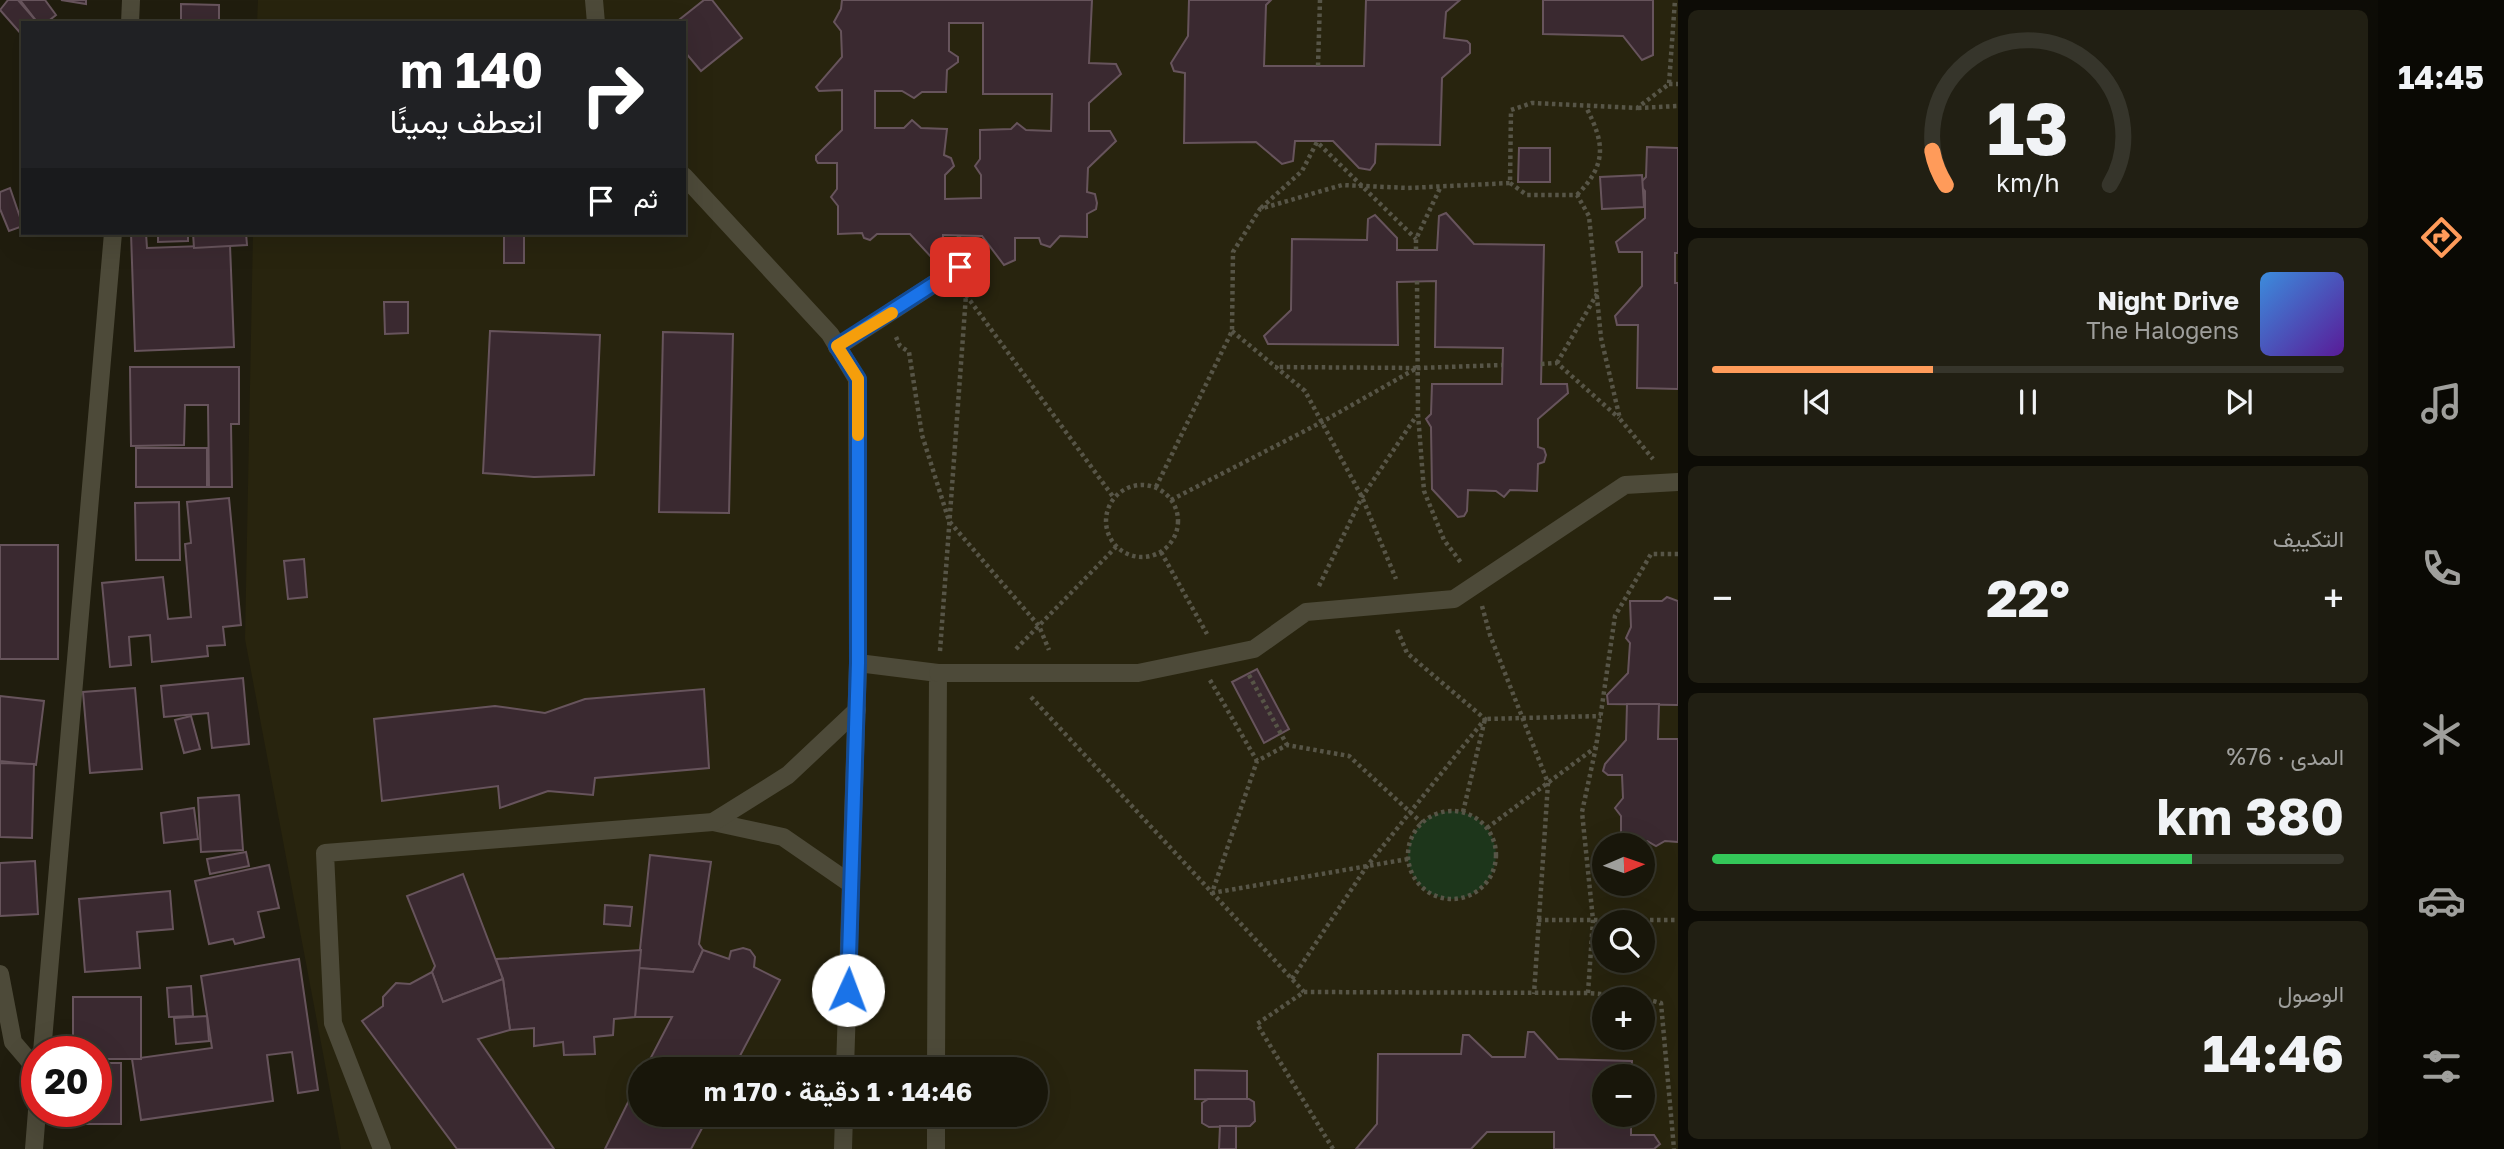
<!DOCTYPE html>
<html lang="ar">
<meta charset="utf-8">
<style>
:root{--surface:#18160a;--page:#211f13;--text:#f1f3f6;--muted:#9f9f9c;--line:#36352b;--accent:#ff9b5a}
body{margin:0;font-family:"Golos Text",Vazirmatn,sans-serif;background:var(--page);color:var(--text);direction:rtl;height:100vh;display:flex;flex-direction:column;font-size:26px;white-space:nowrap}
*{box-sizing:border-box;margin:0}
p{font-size:23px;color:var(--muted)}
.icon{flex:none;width:38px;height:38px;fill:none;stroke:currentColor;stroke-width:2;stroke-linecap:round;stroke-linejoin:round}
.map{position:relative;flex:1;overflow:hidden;direction:ltr}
.sheet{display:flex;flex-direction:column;gap:10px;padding:10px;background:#0d0c06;width:700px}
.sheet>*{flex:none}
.top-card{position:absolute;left:21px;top:21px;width:665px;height:214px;border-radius:0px;box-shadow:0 7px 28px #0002,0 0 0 2px var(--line);direction:rtl;background:#202124;color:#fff;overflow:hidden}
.needle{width:46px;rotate:88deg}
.fabs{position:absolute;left:1592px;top:833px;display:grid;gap:14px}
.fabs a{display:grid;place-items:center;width:63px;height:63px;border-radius:50%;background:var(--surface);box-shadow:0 7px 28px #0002,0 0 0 2px var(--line);font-size:35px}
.speed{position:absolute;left:21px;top:1036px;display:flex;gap:14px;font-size:35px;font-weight:700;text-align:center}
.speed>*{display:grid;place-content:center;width:91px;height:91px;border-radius:50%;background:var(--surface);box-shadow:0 7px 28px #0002,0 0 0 2px var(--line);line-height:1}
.speed .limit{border:10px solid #d22;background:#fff;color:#111}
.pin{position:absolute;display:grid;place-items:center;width:60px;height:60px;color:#fff;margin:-30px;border-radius:14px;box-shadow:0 4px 10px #0006}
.me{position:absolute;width:77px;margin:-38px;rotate:2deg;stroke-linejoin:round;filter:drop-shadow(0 0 5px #0008)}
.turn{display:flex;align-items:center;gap:24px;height:147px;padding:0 28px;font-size:32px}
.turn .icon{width:91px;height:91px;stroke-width:2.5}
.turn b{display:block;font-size:49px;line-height:60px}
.then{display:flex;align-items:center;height:66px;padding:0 28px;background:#0003;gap:14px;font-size:26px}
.big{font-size:52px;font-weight:700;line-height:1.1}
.sheet .tile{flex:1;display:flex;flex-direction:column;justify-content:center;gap:10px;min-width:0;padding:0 24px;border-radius:10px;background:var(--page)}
.sheet .dial{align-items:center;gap:0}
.dial svg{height:182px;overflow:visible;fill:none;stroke:var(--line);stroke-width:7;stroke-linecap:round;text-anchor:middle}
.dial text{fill:var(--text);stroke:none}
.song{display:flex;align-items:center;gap:21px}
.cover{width:84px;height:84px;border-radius:10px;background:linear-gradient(135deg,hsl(210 70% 55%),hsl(270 70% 35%))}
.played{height:7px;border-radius:4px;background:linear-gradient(90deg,var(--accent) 35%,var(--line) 35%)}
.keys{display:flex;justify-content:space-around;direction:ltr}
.heat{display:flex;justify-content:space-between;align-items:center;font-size:38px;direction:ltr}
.charge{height:10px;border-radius:5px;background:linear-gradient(90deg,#34c759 76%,var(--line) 0)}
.trip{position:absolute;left:628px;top:1057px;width:420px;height:70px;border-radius:35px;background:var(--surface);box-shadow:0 7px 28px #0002,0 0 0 2px var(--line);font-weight:700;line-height:70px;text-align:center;direction:rtl}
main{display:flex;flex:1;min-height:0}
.dock{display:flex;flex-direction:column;width:126px;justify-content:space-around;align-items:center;background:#0a0904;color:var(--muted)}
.dock .icon{width:49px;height:49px}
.dock .current{color:var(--accent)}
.dock b{font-size:32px;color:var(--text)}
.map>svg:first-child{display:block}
.built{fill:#28240e;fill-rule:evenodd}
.green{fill:#1d361b}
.building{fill:#3a2930;stroke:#67545c;stroke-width:2;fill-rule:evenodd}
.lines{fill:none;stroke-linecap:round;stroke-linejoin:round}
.path{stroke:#575547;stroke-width:4.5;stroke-dasharray:3.5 3.5;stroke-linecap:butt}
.minor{stroke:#4d4a39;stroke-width:18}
.route-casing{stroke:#114b97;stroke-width:18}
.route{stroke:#1a73e8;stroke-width:12}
.slow{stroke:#f59e0b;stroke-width:12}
</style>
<main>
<nav class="dock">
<b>14:45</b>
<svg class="icon current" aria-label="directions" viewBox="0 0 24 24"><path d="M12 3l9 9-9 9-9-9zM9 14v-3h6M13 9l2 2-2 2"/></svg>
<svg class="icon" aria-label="music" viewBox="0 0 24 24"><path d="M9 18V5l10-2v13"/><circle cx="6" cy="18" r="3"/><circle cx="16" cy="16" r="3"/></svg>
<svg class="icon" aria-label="phone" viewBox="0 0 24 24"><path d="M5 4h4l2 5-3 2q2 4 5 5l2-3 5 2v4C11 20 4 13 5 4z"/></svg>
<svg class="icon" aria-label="climate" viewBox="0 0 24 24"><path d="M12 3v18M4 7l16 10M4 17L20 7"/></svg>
<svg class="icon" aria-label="car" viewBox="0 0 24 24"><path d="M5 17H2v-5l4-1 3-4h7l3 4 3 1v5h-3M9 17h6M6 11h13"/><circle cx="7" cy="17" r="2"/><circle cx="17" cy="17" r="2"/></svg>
<svg class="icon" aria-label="filters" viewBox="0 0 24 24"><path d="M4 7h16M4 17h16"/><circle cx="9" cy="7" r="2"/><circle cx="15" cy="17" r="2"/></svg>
</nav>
<section class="sheet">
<div class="tile dial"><svg viewBox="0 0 100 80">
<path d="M14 69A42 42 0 1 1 86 69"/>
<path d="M14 69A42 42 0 0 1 8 54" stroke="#ff9b5a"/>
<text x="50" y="56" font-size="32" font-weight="700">13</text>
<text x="50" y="72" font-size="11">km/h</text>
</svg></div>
<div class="tile">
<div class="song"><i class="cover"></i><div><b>Night Drive</b><p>The Halogens</p></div></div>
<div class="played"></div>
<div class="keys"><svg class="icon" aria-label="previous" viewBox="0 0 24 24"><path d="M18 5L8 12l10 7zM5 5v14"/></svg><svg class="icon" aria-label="pause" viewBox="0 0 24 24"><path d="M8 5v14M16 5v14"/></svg><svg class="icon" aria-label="next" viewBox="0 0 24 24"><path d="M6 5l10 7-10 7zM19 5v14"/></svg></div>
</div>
<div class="tile"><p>التكييف</p>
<div class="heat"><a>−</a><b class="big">22°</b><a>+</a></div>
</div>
<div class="tile"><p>المدى · 76%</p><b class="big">380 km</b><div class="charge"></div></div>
<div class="tile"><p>الوصول</p><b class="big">14:46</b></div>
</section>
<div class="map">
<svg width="1678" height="1149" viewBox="0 0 1678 1149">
<rect width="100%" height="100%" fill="#201d0e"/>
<path class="built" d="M 258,0 L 1678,0 L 1678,1149 L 341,1149 L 245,639 L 253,233 L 684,233 L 684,23 L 257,23 ZM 1605,845 L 1643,845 L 1643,884 L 1605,884 ZM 1605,922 L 1643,922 L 1643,961 L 1605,961 ZM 1605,999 L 1643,999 L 1643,1038 L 1605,1038 ZM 640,1069 L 1036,1069 L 1036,1115 L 640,1115 ZM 1605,1076 L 1643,1076 L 1643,1115 L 1605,1115 Z"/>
<circle class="green" cx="1452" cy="855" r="44"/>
<g class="building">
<polygon points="8,0 18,0 38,23 23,23 23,36 0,10"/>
<polygon points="20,0 45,0 56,15 46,23 38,23"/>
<polygon points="61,0 86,0 86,4"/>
<polygon points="704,0 712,0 742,38 701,71 684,51 684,23 675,23"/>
<path d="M 842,0 L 1092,0 L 1089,63 L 1116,64 L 1121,74 L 1089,103 L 1089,131 L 1110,131 L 1116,141 L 1088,168 L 1087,192 L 1095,194 L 1097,203 L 1096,209 L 1087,214 L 1087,237 L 1060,236 L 1050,247 L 1041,244 L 1039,238 L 1015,238 L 1015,260 L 1004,265 L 982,236 L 943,235 L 943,250 L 940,256 L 933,259 L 910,234 L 877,234 L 870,240 L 864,238 L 862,233 L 838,234 L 838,206 L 831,197 L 837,189 L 837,163 L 818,163 L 816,160 L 816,156 L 842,130 L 842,90 L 819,91 L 816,87 L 842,57 L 841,31 L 834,22 L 841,9 ZM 949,23 L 983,23 L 983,94 L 1052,94 L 1051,131 L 1026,130 L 1017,123 L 1011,129 L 980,130 L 980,159 L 975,166 L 981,175 L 981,198 L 945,199 L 945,175 L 954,166 L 951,158 L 944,155 L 947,129 L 921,128 L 912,120 L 904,128 L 875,128 L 875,91 L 902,91 L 914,98 L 922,92 L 946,92 L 947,70 L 958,62 L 958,57 L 949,51 Z"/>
<polygon points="1189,0 1271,0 1266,5 1264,66 1364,66 1366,0 1460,0 1446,12 1444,38 1467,41 1470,44 1470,53 1442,78 1440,145 1376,144 1375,163 1370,170 1359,168 1333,141 1295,141 1293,161 1282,164 1256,142 1184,143 1185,73 1174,71 1171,63 1188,36"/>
<polygon points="1543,0 1653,0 1653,55 1642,60 1623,36 1543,34"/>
<polygon points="181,4 219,5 219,23 181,23"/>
<polygon points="1647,147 1678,148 1678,253 1675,253 1675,283 1678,283 1678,389 1637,388 1638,325 1617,325 1615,316 1642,286 1642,252 1619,252 1616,242 1645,218 1645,191 1639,184 1646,177"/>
<polygon points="1519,148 1550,148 1550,182 1518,182"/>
<polygon points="1642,175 1644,207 1602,209 1600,177"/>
<polygon points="10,188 23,226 9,231 0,209 0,192"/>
<polygon points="1446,213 1474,244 1544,245 1541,384 1567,384 1568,393 1538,419 1538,447 1544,449 1546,455 1544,462 1538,464 1537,491 1510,490 1504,497 1496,491 1468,490 1467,511 1464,516 1458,517 1432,489 1431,427 1426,419 1431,414 1432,384 1502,384 1503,348 1435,347 1436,281 1397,282 1398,345 1268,344 1264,336 1291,310 1292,239 1367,240 1368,219 1375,215 1397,238 1397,250 1437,250 1439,216"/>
<polygon points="131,233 146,233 147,248 230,245 234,347 135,351"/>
<polygon points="158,233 188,233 188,241 158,242"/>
<polygon points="193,233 246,233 247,245 194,248"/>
<rect x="504" y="233" width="20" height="30"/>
<polygon points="384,302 408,302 408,333 385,334"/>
<polygon points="490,331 600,335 594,475 534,477 483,473"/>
<polygon points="663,332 733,334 729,513 659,512"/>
<polygon points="130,367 239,367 239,424 231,424 232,487 209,487 208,405 185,405 184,445 131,446"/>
<rect x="136" y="448" width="71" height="39"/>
<polygon points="229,498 241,625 223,627 225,645 207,646 208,656 152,662 150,635 129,637 131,665 110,667 102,583 163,577 168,619 191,617 185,544 191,543 187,502"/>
<polygon points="179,502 180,560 136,560 135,503"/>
<rect x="0" y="545" width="58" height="114"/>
<polygon points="304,559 307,597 288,599 284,561"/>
<polygon points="1667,597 1678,601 1678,705 1608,704 1607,695 1628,673 1630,643 1626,638 1631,627 1630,601 1662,601"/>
<polygon points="1257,669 1289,729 1264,743 1232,682"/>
<polygon points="243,678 249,744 212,748 208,713 164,717 161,686"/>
<polygon points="135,688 142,769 90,773 83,692"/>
<polygon points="704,689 709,768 595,778 593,795 548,791 500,808 498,786 382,801 374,719 495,706 545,713 585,699"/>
<polygon points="0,696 44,701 36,765 0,761"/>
<polygon points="1627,704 1659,704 1658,739 1678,739 1678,842 1665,841 1656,846 1647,841 1621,841 1621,816 1615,808 1623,798 1622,775 1608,775 1603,771 1605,764 1626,740"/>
<polygon points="191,716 200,749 184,753 175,720"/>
<polygon points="0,763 34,764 32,838 0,837"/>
<polygon points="239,795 243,850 201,852 198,798"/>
<polygon points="194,808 198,839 164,843 161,813"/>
<polygon points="246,852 249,866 210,874 207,859"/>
<polygon points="650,855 711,862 699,944 703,950 693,972 638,968"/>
<polygon points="35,861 38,914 0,916 0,863"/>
<polygon points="269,865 279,908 258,912 264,937 235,944 233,939 209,944 195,881"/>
<polygon points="463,874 503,979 443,1002 432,972 435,966 407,896"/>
<polygon points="170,891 173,929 137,932 140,968 85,972 79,899"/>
<polygon points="605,905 632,907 630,926 604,924"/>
<polygon points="743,948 750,950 755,957 754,967 780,980 733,1069 645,1069 672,1017 635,1017 638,968 693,972 703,950 729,959 731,951"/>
<polygon points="641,950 635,1017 614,1019 613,1035 594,1037 595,1054 564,1055 563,1042 534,1046 534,1028 510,1030 503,979 496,959"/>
<polygon points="299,959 318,1090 298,1093 292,1052 267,1055 273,1101 141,1120 132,1059 212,1048 201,976"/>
<polygon points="432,972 443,1002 503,979 510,1030 478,1039 554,1149 457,1149 362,1021 383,1006 383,997 396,983 410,984"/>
<polygon points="191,986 193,1016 169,1017 167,988"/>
<polygon points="73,997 141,997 141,1059 96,1059 96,1052 73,1052"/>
<polygon points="207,1016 209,1041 176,1044 174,1018"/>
<polygon points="1528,1032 1534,1032 1558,1059 1632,1061 1631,1076 1605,1076 1605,1115 1631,1115 1631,1135 1654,1135 1660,1144 1654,1149 1554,1149 1554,1132 1487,1132 1471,1149 1356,1149 1377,1124 1378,1054 1461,1054 1463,1035 1469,1035 1492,1057 1525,1057"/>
<polygon points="96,1063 121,1063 121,1124 66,1124 66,1111 96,1111"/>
<polygon points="1195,1070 1247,1071 1247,1100 1195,1099"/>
<polygon points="640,1078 640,1115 709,1115 691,1149 605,1149"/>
<polygon points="1208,1099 1249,1099 1254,1102 1255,1121 1250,1126 1209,1127 1202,1123 1202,1103"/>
<polygon points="1220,1126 1236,1126 1236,1149 1219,1149"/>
</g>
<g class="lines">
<g class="path">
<polyline points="1318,66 1320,0"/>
<polyline points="1669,84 1678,84"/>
<polyline points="1638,108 1678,106"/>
<polyline points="1510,183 1527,195 1577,195 1589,216 1601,338 1620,419 1653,459"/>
<path d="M 1577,195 C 1607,164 1605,144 1586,107"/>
<polyline points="1261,208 1302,171 1317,142 1416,239"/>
<polyline points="959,236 959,246"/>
<polyline points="1416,250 1416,239 1441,186"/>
<polyline points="1417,281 1418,414 1424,491 1444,540 1462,564"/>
<polyline points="966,295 1114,498"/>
<polyline points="1232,331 1305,391 1362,497 1396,579"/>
<polyline points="896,337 900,346 909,352 922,435 949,521 1039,626 1049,650"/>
<polyline points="1557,363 1597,294"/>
<polyline points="1541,364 1557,363 1619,418"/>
<polyline points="1417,368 1502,365"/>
<circle cx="1142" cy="521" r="36"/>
<polyline points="1156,487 1232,331 1233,252 1260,209 1342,185 1408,188 1510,183 1511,110 1532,103 1637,108 1669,84 1675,0"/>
<polyline points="1171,500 1322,422 1417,368 1275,367"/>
<polyline points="1161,552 1207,634"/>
<polyline points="1319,586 1362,497 1417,415"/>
<polyline points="1482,606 1490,635 1548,783 1534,994"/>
<polyline points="1016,649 1116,547"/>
<polyline points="940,651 966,295"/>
<polyline points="1249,675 1287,745"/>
<polyline points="1210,680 1257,761"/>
<polyline points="1031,697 1304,992"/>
<circle cx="1452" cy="855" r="44"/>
<polyline points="1463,812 1485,719 1601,716"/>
<polyline points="1487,828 1596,747"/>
<polyline points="1408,859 1212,893 1257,761 1287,745 1349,756 1422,823"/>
<polyline points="1538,920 1678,920"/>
<polyline points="1292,979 1367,866 1485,719 1407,653 1396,627"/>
<polyline points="1588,993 1593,920 1582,812 1596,747 1615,616 1651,554 1678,554"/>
<polyline points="1333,1149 1257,1024 1304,992 1588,993 1633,996 1661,1003 1674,1149"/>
</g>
<g class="minor">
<polyline points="594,0 596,23"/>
<polyline points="130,23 131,0"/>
<polyline points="684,176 830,334 857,379 858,663 845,1069"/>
<polyline points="837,347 960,267"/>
<polyline points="858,663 938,673 936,1069"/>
<polyline points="938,673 1138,673 1254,649 1306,612 1454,599 1625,485 1678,482"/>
<polyline points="713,822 783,837 851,884"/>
<polyline points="0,974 13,1042 37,1070"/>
<polyline points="42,1052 113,233"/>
<polyline points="34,1149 37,1111"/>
<polyline points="382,1149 333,1023 325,853 713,822 788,775 857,710"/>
<polyline points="843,1149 844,1115"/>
<polyline points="936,1149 936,1115"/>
</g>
</g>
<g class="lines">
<defs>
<polyline id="route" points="848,990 858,663 858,379 837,346 960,267"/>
</defs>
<use href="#route" class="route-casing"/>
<use href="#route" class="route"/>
<polyline class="slow" points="858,435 858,379 837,346 892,313"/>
</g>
</svg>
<div class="fabs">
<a><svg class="needle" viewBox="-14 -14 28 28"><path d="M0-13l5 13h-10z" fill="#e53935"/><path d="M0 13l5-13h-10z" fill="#9f9f9c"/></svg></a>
<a><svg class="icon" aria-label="search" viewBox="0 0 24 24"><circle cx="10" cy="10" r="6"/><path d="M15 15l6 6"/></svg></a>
<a>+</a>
<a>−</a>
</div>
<div class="speed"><div class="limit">20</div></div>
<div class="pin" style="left:960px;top:267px;background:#d93025"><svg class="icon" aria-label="arrive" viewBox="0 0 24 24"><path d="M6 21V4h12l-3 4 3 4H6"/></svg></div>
<svg class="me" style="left:848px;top:990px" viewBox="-20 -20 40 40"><circle r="19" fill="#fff"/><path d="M0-13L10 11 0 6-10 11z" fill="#1a73e8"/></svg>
<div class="trip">14:46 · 1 دقيقة · 170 m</div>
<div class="top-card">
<div class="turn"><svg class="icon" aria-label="right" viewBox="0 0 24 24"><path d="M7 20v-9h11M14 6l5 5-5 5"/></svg><div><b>140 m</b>انعطف يمينًا</div></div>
<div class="then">ثم<svg class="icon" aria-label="arrive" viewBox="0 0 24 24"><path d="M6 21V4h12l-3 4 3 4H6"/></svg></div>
</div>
</div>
</main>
